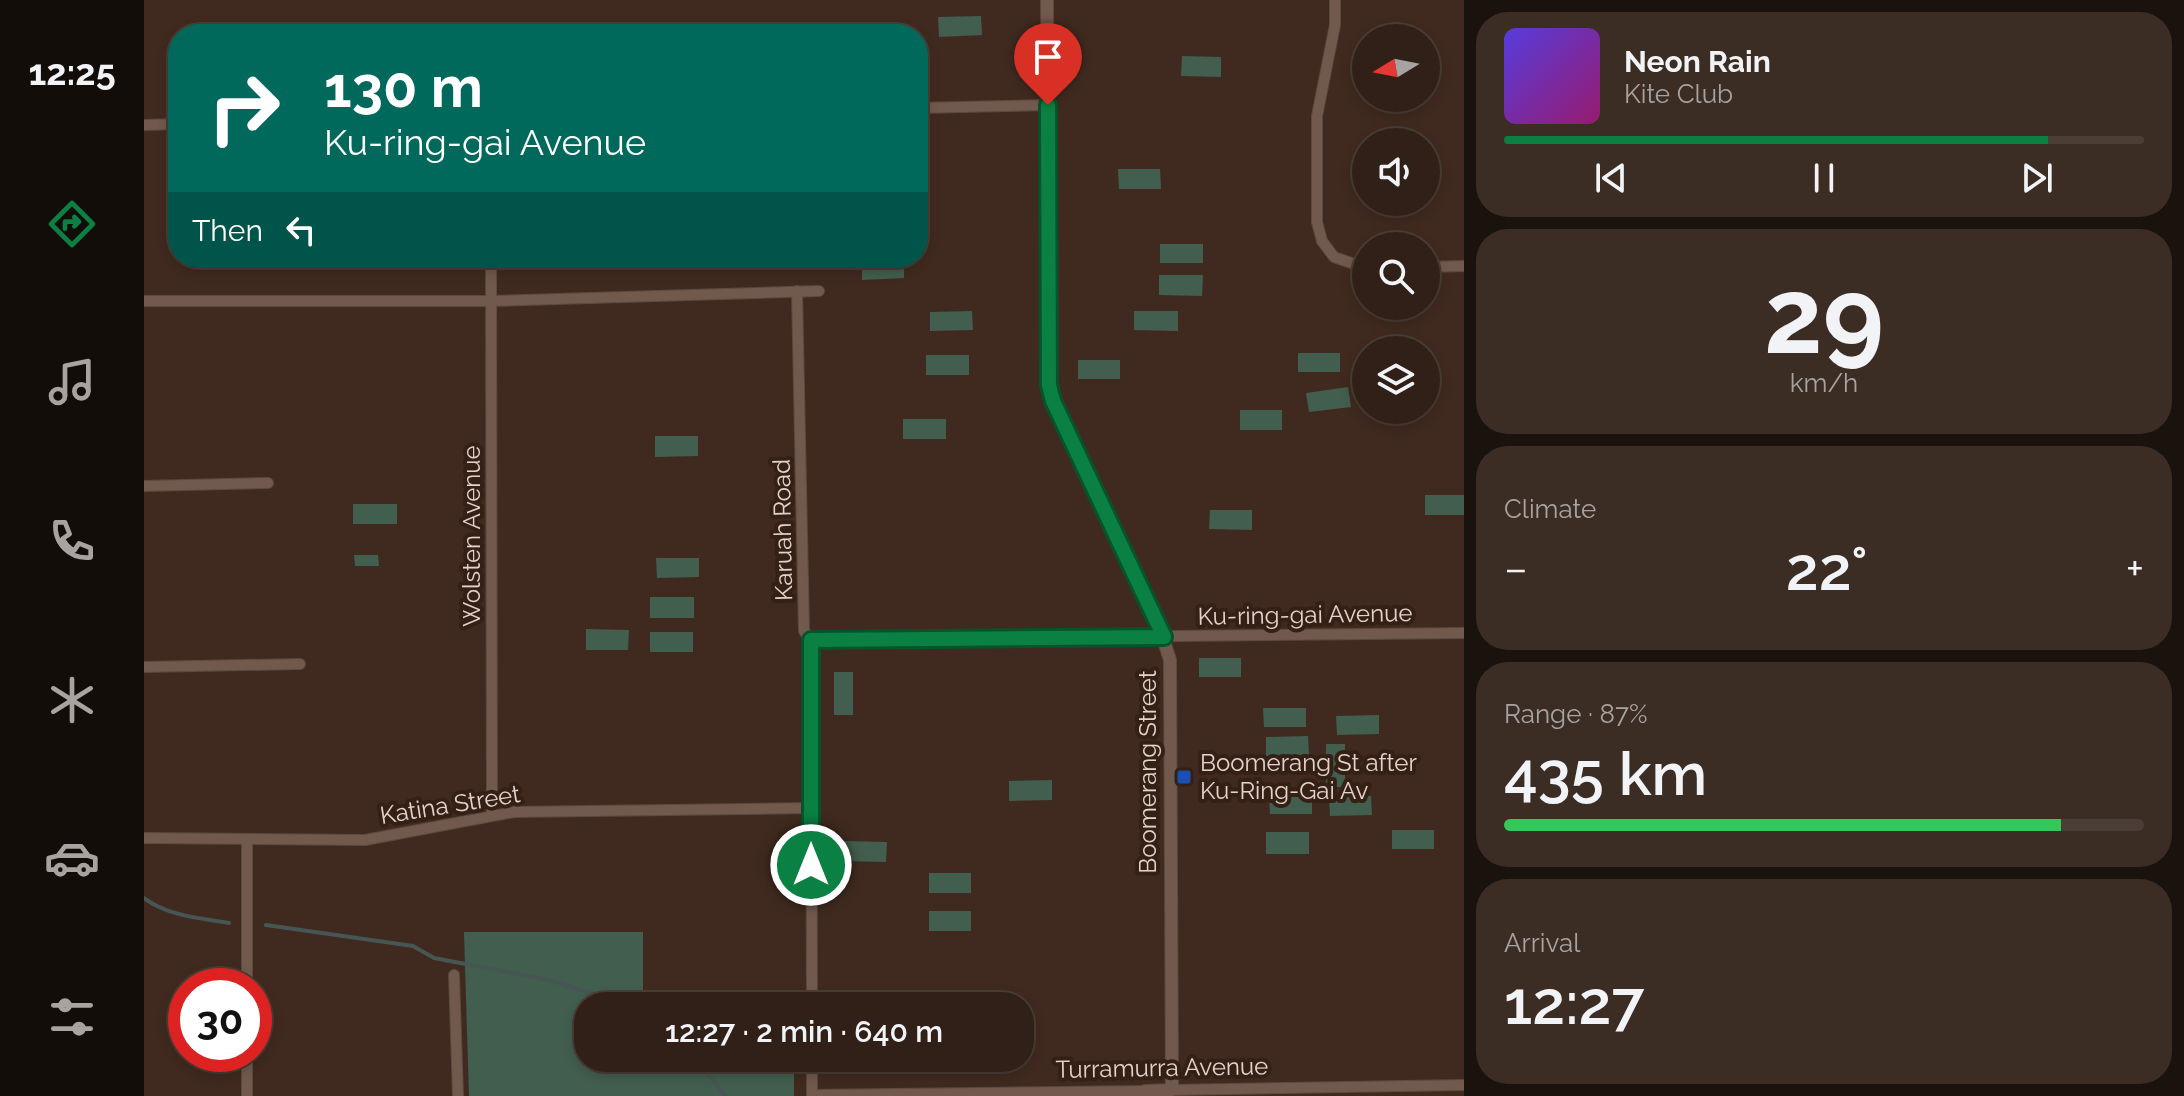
<!DOCTYPE html>
<meta charset="utf-8">
<style>
:root{--surface:#302017;--page:#3c2d24;--text:#f1f3f6;--muted:#a8a3a1;--line:#4b3e36;--accent:#0b8043}
body{margin:0;font-family:Raleway,sans-serif;background:var(--page);color:var(--text);height:100vh;display:flex;flex-direction:column;font-size:30px;white-space:nowrap}
*{box-sizing:border-box;margin:0}
p{font-size:26px;color:var(--muted)}
.icon{flex:none;width:44px;height:44px;fill:none;stroke:currentColor;stroke-width:2;stroke-linecap:round;stroke-linejoin:round}
.map{position:relative;flex:1;overflow:hidden}
.drawer{display:flex;flex-direction:column;gap:12px;padding:12px;background:#1a120d;width:720px}
.drawer>*{flex:none}
.hud{position:absolute;left:24px;top:24px;width:760px;height:244px;border-radius:32px;box-shadow:0 4px 12px #0003,0 0 0 2px var(--line);background:#00695c;color:#fff;overflow:hidden}
.needle{width:52px;rotate:260deg}
.tools{position:absolute;left:1208px;top:24px;display:grid;gap:16px}
.tools a{display:grid;place-items:center;width:88px;height:88px;border-radius:50%;background:var(--surface);box-shadow:0 4px 12px #0003,0 0 0 2px var(--line);font-size:40px}
.speed{position:absolute;left:24px;top:968px;display:flex;gap:16px;font-size:40px;font-weight:700;text-align:center}
.speed>*{display:grid;place-content:center;width:104px;height:104px;border-radius:50%;background:var(--surface);box-shadow:0 4px 12px #0003,0 0 0 2px var(--line);line-height:1}
.speed .limit{border:12px solid #d22;background:#fff;color:#111}
.pin{position:absolute;display:grid;place-items:center;width:68px;height:68px;color:#fff;margin:-82px -34px;border-radius:50% 50% 50% 0;rotate:-45deg;box-shadow:0 0 8px #0007}
.pin .icon{rotate:45deg}
.me{position:absolute;width:88px;margin:-44px;rotate:0deg;stroke-linejoin:round;filter:drop-shadow(0 0 6px #0008)}
.turn{display:flex;align-items:center;gap:28px;height:168px;padding:0 24px;font-size:36px}
.turn .icon{width:104px;height:104px;stroke-width:2.5}
.turn b{display:block;font-size:56px;line-height:68px}
.then{display:flex;align-items:center;height:76px;padding:0 24px;background:#0003;gap:16px;font-size:30px}
.big{font-size:60px;font-weight:600;line-height:1.1}
.drawer .card{flex:1;display:flex;flex-direction:column;justify-content:center;gap:12px;min-width:0;padding:0 28px;border-radius:32px;background:var(--page)}
.drawer .dial{align-items:center;gap:0}
.dial b{font-size:104px;line-height:1}
.song{display:flex;align-items:center;gap:24px}
.cover{width:96px;height:96px;border-radius:12px;background:linear-gradient(135deg,hsl(250 70% 55%),hsl(320 70% 35%))}
.played{height:8px;border-radius:4px;background:linear-gradient(90deg,var(--accent) 85%,var(--line) 85%)}
.keys{display:flex;justify-content:space-around;direction:ltr}
.heat{display:flex;justify-content:space-between;align-items:center;font-size:44px;direction:ltr}
.charge{height:12px;border-radius:6px;background:linear-gradient(90deg,#34c759 87%,var(--line) 0)}
.trip{position:absolute;left:430px;top:992px;width:460px;height:80px;border-radius:32px;background:var(--surface);box-shadow:0 4px 12px #0003,0 0 0 2px var(--line);font-weight:600;line-height:80px;text-align:center}
main{display:flex;flex:1;min-height:0}
.tab-bar{display:flex;flex-direction:column;width:144px;justify-content:space-around;align-items:center;background:#130d09;color:var(--muted)}
.tab-bar .icon{width:56px;height:56px}
.tab-bar .on{color:var(--accent)}
.tab-bar b{font-size:36px;color:var(--text)}
.map>svg:first-child{display:block}
.green{fill:#425e4e}
.lines{fill:none;stroke-linecap:round;stroke-linejoin:round}
.stream{stroke:#465654;stroke-width:4}
.minor-casing{stroke:#5b483f;stroke-width:12}
.tertiary-casing{stroke:#5b483f;stroke-width:14}
.minor{stroke:#71594d;stroke-width:10}
.tertiary{stroke:#71594d;stroke-width:12}
.route-casing{stroke:#07532c;stroke-width:20}
.route{stroke:#0b8043;stroke-width:14}
.transit-dot{fill:#1a4fb4;stroke:#352016;stroke-width:3}
.labels{text-anchor:middle;stroke-width:8;stroke-linejoin:round;paint-order:stroke}
.street-label{font-size:24px;fill:#e2d3cc;stroke:#352016}
.poi-label{font-size:24px;fill:#e2d3cc;stroke:#352016;text-anchor:start}
</style>
<main>
<nav class="tab-bar">
<b>12:25</b>
<svg class="icon on" aria-label="directions" viewBox="0 0 24 24"><path d="M12 3l9 9-9 9-9-9zM9 14v-3h6M13 9l2 2-2 2"/></svg>
<svg class="icon" aria-label="music" viewBox="0 0 24 24"><path d="M9 18V5l10-2v13"/><circle cx="6" cy="18" r="3"/><circle cx="16" cy="16" r="3"/></svg>
<svg class="icon" aria-label="phone" viewBox="0 0 24 24"><path d="M5 4h4l2 5-3 2q2 4 5 5l2-3 5 2v4C11 20 4 13 5 4z"/></svg>
<svg class="icon" aria-label="climate" viewBox="0 0 24 24"><path d="M12 3v18M4 7l16 10M4 17L20 7"/></svg>
<svg class="icon" aria-label="car" viewBox="0 0 24 24"><path d="M5 17H2v-5l4-1 3-4h7l3 4 3 1v5h-3M9 17h6M6 11h13"/><circle cx="7" cy="17" r="2"/><circle cx="17" cy="17" r="2"/></svg>
<svg class="icon" aria-label="filters" viewBox="0 0 24 24"><path d="M4 7h16M4 17h16"/><circle cx="9" cy="7" r="2"/><circle cx="15" cy="17" r="2"/></svg>
</nav>
<div class="map">
<svg width="1320" height="1096" viewBox="0 0 1320 1096">
<rect width="100%" height="100%" fill="#402a1f"/>
<g class="green">
<polygon points="837,16 838,35 795,37 794,17"/>
<polygon points="1038,56 1077,57 1077,77 1037,76"/>
<polygon points="1016,169 1017,189 975,189 974,169"/>
<rect x="1016" y="244" width="43" height="19"/>
<polygon points="760,259 760,278 718,280 718,260"/>
<polygon points="1015,275 1059,275 1058,296 1015,295"/>
<polygon points="828,311 829,330 786,331 786,312"/>
<polygon points="990,311 1034,311 1034,331 990,330"/>
<rect x="1154" y="353" width="42" height="19"/>
<rect x="782" y="355" width="43" height="20"/>
<rect x="934" y="360" width="42" height="19"/>
<polygon points="1204,387 1207,407 1165,412 1162,393"/>
<rect x="1096" y="410" width="42" height="20"/>
<rect x="759" y="419" width="43" height="20"/>
<polygon points="511,436 554,436 554,456 511,457"/>
<rect x="1281" y="495" width="39" height="20"/>
<rect x="209" y="504" width="44" height="20"/>
<polygon points="1066,510 1108,510 1108,530 1065,529"/>
<polygon points="210,555 234,555 235,566 211,566"/>
<polygon points="512,558 555,558 555,577 513,578"/>
<rect x="506" y="597" width="44" height="21"/>
<polygon points="442,629 485,630 484,650 442,650"/>
<rect x="506" y="632" width="43" height="20"/>
<rect x="1055" y="658" width="42" height="19"/>
<rect x="690" y="672" width="19" height="43"/>
<polygon points="1119,708 1162,708 1162,727 1120,727"/>
<polygon points="1235,715 1235,734 1193,735 1192,716"/>
<polygon points="1164,736 1165,755 1122,756 1122,737"/>
<rect x="1182" y="744" width="19" height="43"/>
<polygon points="908,780 908,800 865,801 865,781"/>
<polygon points="1125,795 1168,795 1168,814 1126,814"/>
<polygon points="1227,796 1228,815 1186,816 1185,797"/>
<rect x="1248" y="830" width="42" height="19"/>
<rect x="1122" y="832" width="43" height="22"/>
<polygon points="700,841 743,842 742,862 700,861"/>
<rect x="785" y="873" width="42" height="20"/>
<rect x="785" y="911" width="42" height="20"/>
<polygon points="320,932 499,932 499,1000 509,1006 444,1006 444,1058 650,1058 650,1096 325,1096"/>
</g>
<g class="lines">
<g class="stream">
<path d="M 0,898 C 24,916 55,918 85,923"/>
<polyline points="122,925 269,946 290,958 405,980 487,1006"/>
<polyline points="551,1058 581,1096"/>
</g>
<defs>
<g id="minor">
<polyline points="1191,0 1191,25 1173,116 1173,222 1178,241 1190,257 1222,268"/>
<polyline points="774,108 904,105"/>
<polyline points="0,125 34,124"/>
<polyline points="347,258 348,814"/>
<polyline points="1282,267 1320,266"/>
<polyline points="653,291 660,631 667,640 668,1006"/>
<polyline points="0,301 348,301 675,291"/>
<polyline points="0,486 124,483"/>
<polyline points="667,640 1320,633"/>
<polyline points="0,667 156,664"/>
<polyline points="0,838 221,840 370,812 667,808"/>
<polyline points="103,839 103,986"/>
<polyline points="310,975 314,1096"/>
<polyline points="103,1054 103,1096"/>
<polyline points="668,1058 668,1096"/>
<polyline points="1028,1090 1320,1085"/>
<polyline points="668,1095 1001,1091"/>
</g>
<polyline id="tertiary" points="903,0 905,385 909,401 1013,620 1026,660 1028,1090 1001,1091 1001,1096"/>
</defs>
<use href="#minor" class="minor-casing"/>
<use href="#tertiary" class="tertiary-casing"/>
<use href="#minor" class="minor"/>
<use href="#tertiary" class="tertiary"/>
</g>
<g class="lines">
<defs>
<polyline id="route" points="667,865 667,640 1020,637 909,401 905,385 904,105"/>
</defs>
<use href="#route" class="route-casing"/>
<use href="#route" class="route"/>
</g>
<rect class="transit-dot" x="1032" y="769" width="16" height="16" rx="4"/>
<g class="labels">
<g class="street-label">
<text transform="translate(639 530) rotate(-91)" y="8">Karuah Road</text>
<text transform="translate(328 536) rotate(-90)" y="8">Wolsten Avenue</text>
<text transform="translate(1161 615) rotate(-1)" y="8">Ku-ring-gai Avenue</text>
<text transform="translate(1004 772) rotate(-90)" y="8">Boomerang Street</text>
<text transform="translate(306 805) rotate(-9)" y="8">Katina Street</text>
<text transform="translate(1018 1068) rotate(-1)" y="8">Turramurra Avenue</text>
</g>
<g class="poi-label">
<text x="1056" y="771">Boomerang St after<tspan x="1056" dy="28">Ku-Ring-Gai Av</tspan></text>
</g>
</g>
</svg>
<div class="tools">
<a><svg class="needle" viewBox="-14 -14 28 28"><path d="M0-13l5 13h-10z" fill="#e53935"/><path d="M0 13l5-13h-10z" fill="#a8a3a1"/></svg></a>
<a><svg class="icon" aria-label="sound" viewBox="0 0 24 24"><path d="M4 9h4l5-4v14l-5-4H4zM17 9q2 3 0 6"/></svg></a>
<a><svg class="icon" aria-label="search" viewBox="0 0 24 24"><circle cx="10" cy="10" r="6"/><path d="M15 15l6 6"/></svg></a>
<a><svg class="icon" aria-label="layers" viewBox="0 0 24 24"><path d="M12 4l9 5-9 5-9-5zM3 14l9 5 9-5"/></svg></a>
</div>
<div class="speed"><div class="limit">30</div></div>
<div class="pin" style="left:904px;top:105px;background:#d93025"><svg class="icon" aria-label="arrive" viewBox="0 0 24 24"><path d="M6 21V4h12l-3 4 3 4H6"/></svg></div>
<svg class="me" style="left:667px;top:865px" viewBox="-20 -20 40 40"><circle r="17" fill="#0b8043" stroke="#fff" stroke-width="3"/><path d="M0-11L8 9 0 5-8 9z" fill="#fff"/></svg>
<div class="trip">12:27 · 2 min · 640 m</div>
<div class="hud">
<div class="turn"><svg class="icon" aria-label="right" viewBox="0 0 24 24"><path d="M7 20v-9h11M14 6l5 5-5 5"/></svg><div><b>130 m</b>Ku-ring-gai Avenue</div></div>
<div class="then">Then<svg class="icon" aria-label="left" viewBox="0 0 24 24"><path d="M17 20v-9H6M10 6l-5 5 5 5"/></svg></div>
</div>
</div>
<section class="drawer">
<div class="card">
<div class="song"><i class="cover"></i><div><b>Neon Rain</b><p>Kite Club</p></div></div>
<div class="played"></div>
<div class="keys"><svg class="icon" aria-label="previous" viewBox="0 0 24 24"><path d="M18 5L8 12l10 7zM5 5v14"/></svg><svg class="icon" aria-label="pause" viewBox="0 0 24 24"><path d="M8 5v14M16 5v14"/></svg><svg class="icon" aria-label="next" viewBox="0 0 24 24"><path d="M6 5l10 7-10 7zM19 5v14"/></svg></div>
</div>
<div class="card dial"><b>29</b><p>km/h</p></div>
<div class="card"><p>Climate</p>
<div class="heat"><a>−</a><b class="big">22°</b><a>+</a></div>
</div>
<div class="card"><p>Range · 87%</p><b class="big">435 km</b><div class="charge"></div></div>
<div class="card"><p>Arrival</p><b class="big">12:27</b></div>
</section>
</main>
